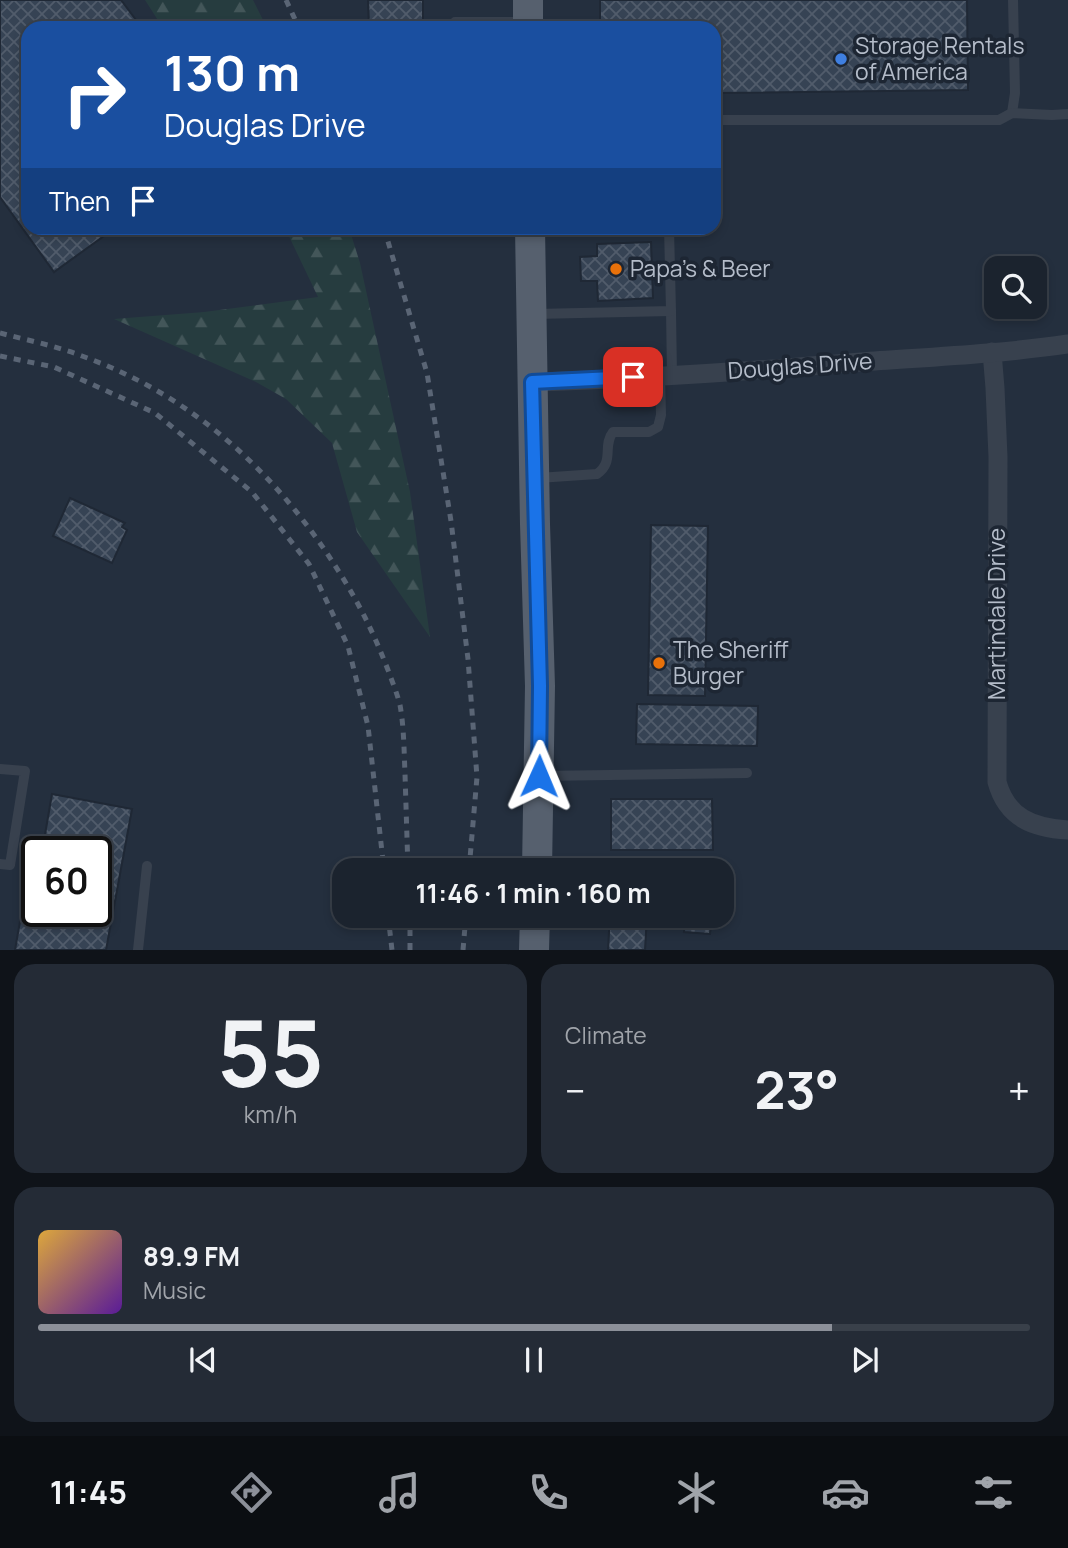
<!DOCTYPE html>
<meta charset="utf-8">
<style>
:root{--surface:#1b232e;--page:#242b36;--text:#f1f3f6;--muted:#a0a4aa;--line:#39404a;--accent:#8c9099}
body{margin:0;font-family:Manrope,sans-serif;background:var(--page);color:var(--text);height:100vh;display:flex;flex-direction:column;font-size:26px;white-space:nowrap}
*{box-sizing:border-box;margin:0}
p{font-size:23px;color:var(--muted)}
.icon{flex:none;width:38px;height:38px;fill:none;stroke:currentColor;stroke-width:2;stroke-linecap:round;stroke-linejoin:round}
.map{position:relative;height:950px;overflow:hidden}
.details{display:flex;flex-direction:column;gap:14px;padding:14px;background:#0f1319;flex:1}
.details>*{flex:none}
.hud{position:absolute;left:21px;top:21px;width:700px;height:214px;border-radius:21px;box-shadow:0 4px 10px #0003,0 0 0 2px var(--line);background:#1a4fa0;color:#fff;overflow:hidden}
.buttons{position:absolute;left:984px;top:256px;display:grid;gap:14px}
.buttons a{display:grid;place-items:center;width:63px;height:63px;border-radius:14px;background:var(--surface);box-shadow:0 4px 10px #0003,0 0 0 2px var(--line);font-size:35px}
.speed{position:absolute;left:21px;top:836px;display:flex;gap:14px;font-size:35px;font-weight:700;text-align:center}
.speed>*{display:grid;place-content:center;width:91px;height:91px;border-radius:50%;background:var(--surface);box-shadow:0 4px 10px #0003,0 0 0 2px var(--line);line-height:1}
.speed .limit{border:4px solid #111;border-radius:10px;background:#fff;color:#111}
.pin{position:absolute;display:grid;place-items:center;width:60px;height:60px;color:#fff;margin:-30px;border-radius:14px;box-shadow:0 4px 10px #0006}
.me{position:absolute;width:77px;margin:-38px;rotate:1deg;stroke-linejoin:round;filter:drop-shadow(0 0 5px #0008)}
.turn{display:flex;align-items:center;gap:24px;height:147px;padding:0 28px;font-size:32px}
.turn .icon{width:91px;height:91px;stroke-width:2.5}
.turn b{display:block;font-size:49px;line-height:60px}
.then{display:flex;align-items:center;height:66px;padding:0 28px;background:#0003;gap:14px;font-size:26px}
.big{font-size:52px;font-weight:700;line-height:1.1}
.details .widget{flex:1;display:flex;flex-direction:column;justify-content:center;gap:10px;min-width:0;padding:0 24px;border-radius:21px;background:var(--page)}
.details .dial{align-items:center;gap:0}
.dial b{font-size:91px;line-height:1}
.song{display:flex;align-items:center;gap:21px}
.cover{width:84px;height:84px;border-radius:10px;background:linear-gradient(135deg,hsl(40 70% 55%),hsl(270 70% 35%))}
.played{height:7px;border-radius:4px;background:linear-gradient(90deg,var(--accent) 80%,var(--line) 80%)}
.keys{display:flex;justify-content:space-around;direction:ltr}
.heat{display:flex;justify-content:space-between;align-items:center;font-size:38px;direction:ltr}
.details .tiles{flex:1;display:grid;gap:14px;grid-template-columns:1fr 1fr}
.widget:last-child{grid-column:span 2}
.trip{position:absolute;left:332px;top:858px;width:402px;height:70px;border-radius:21px;background:var(--surface);box-shadow:0 4px 10px #0003,0 0 0 2px var(--line);font-weight:700;line-height:70px;text-align:center}
.dock{display:flex;height:112px;justify-content:space-around;align-items:center;background:#0b0e12;color:var(--muted)}
.dock .icon{width:49px;height:49px}
.dock .selected{color:var(--accent)}
.dock b{font-size:32px;color:var(--text)}
.map>svg:first-child{display:block}
.forest{fill:url(#forest-firs)}
.building{fill:url(#building-cross-hatch);stroke:#1f2835;stroke-width:2}
.lines{fill:none;stroke-linecap:round;stroke-linejoin:round}
.service{stroke:#38414e;stroke-width:10}
.minor{stroke:#38414e;stroke-width:19}
.primary{stroke:#56606e;stroke-width:30}
.rail{stroke:#5a6575;stroke-width:5;stroke-dasharray:7 7;stroke-linecap:butt}
.route-casing{stroke:#114b97;stroke-width:18}
.route{stroke:#1a73e8;stroke-width:12}
.shop-dot{fill:#3f7fe0;stroke:#1d2633;stroke-width:2.5}
.food-dot{fill:#e8710a;stroke:#1d2633;stroke-width:2.5}
.labels{text-anchor:middle;stroke-width:7;stroke-linejoin:round;paint-order:stroke}
.poi-label{font-size:23px;fill:#b4bcc9;stroke:#1d2633;text-anchor:start}
.street-label{font-size:23px;fill:#b4bcc9;stroke:#1d2633}
</style>
<div class="map">
<svg width="1068" height="950" viewBox="0 0 1068 950">
<defs>
<pattern id="forest-firs" width="22" height="20" patternUnits="userSpaceOnUse" patternTransform="scale(1.75)"><rect width="22" height="20" fill="#263c3f"/><path d="M5 1l3.5 6h-7zM16 11l3.5 6h-7z" fill="#435659"/></pattern>
<pattern id="building-cross-hatch" width="8" height="8" patternUnits="userSpaceOnUse" patternTransform="scale(1.75)"><rect width="8" height="8" fill="#364354"/><path d="M0 0l8 8M0 8l8-8" fill="none" stroke="#515c6b"/></pattern>
</defs>
<rect width="100%" height="100%" fill="#242f3e"/>
<g class="forest">
<polygon points="145,0 253,0 267,28 163,28"/>
<polygon points="285,228 349,228 360,263 410,492 430,637 357,532 332,443 286,399 256,382 114,319 204,312 318,297"/>
</g>
<g class="building">
<polygon points="0,0 121,0 142,28 28,28 28,228 115,228 54,272 0,197"/>
<polygon points="368,0 423,0 423,27 369,27"/>
<polygon points="600,0 967,0 968,90 714,93 714,28 600,28"/>
<polygon points="651,242 653,298 598,301 597,281 581,281 580,257 597,256 597,244"/>
<polygon points="70,498 125,523 122,527 127,530 112,563 53,536"/>
<polygon points="651,525 708,526 705,696 648,695"/>
<polygon points="637,704 758,706 757,746 636,744"/>
<polygon points="52,794 132,809 106,950 15,950 27,882 36,884 37,879 37,912 96,912 96,852 42,852"/>
<polygon points="611,799 712,799 713,850 611,850"/>
<polygon points="610,915 647,915 645,950 608,950"/>
<polygon points="685,915 712,915 710,934 684,932"/>
</g>
<g class="lines">
<g class="service">
<polyline points="455,28 455,22 524,22"/>
<polyline points="1012,113 1015,93 1013,0"/>
<polyline points="714,120 999,120 1012,113 1052,115 1068,114"/>
<polyline points="671,311 672,375"/>
<polyline points="535,314 671,311 669,228"/>
<path d="M 538,478 L 597,474 C 615,461 602,446 613,432 L 649,432 L 658,427 L 661,415 L 660,376"/>
<polyline points="0,769 25,771 10,865 0,864"/>
<polyline points="541,776 747,773"/>
<polyline points="138,950 147,866"/>
</g>
<g class="minor">
<path d="M 992,352 L 995,388 L 998,457 L 997,782 C 1007,818 1033,828 1068,830"/>
<path d="M 532,382 C 642,379 752,371 861,362 C 930,357 1000,354 1068,344"/>
</g>
<g class="primary">
<polyline points="528,0 528,28"/>
<polyline points="530,228 535,524 540,686 537,870"/>
<polyline points="534,950 535,915"/>
</g>
<g class="rail">
<polyline points="286,0 299,28"/>
<polyline points="384,228 427,373 451,521 468,659 477,777 469,870"/>
<path d="M 0,333 C 27,340 56,346 82,356 C 194,396 279,475 341,575 C 361,607 374,634 388,670 C 392,681 397,693 400,705 C 404,727 404,751 405,774 C 406,806 407,838 408,870"/>
<polyline points="0,356 54,367 155,413 252,492 309,564 348,646 368,726 384,870"/>
<polyline points="388,915 392,950"/>
<polyline points="410,915 410,950"/>
<polyline points="463,950 466,915"/>
</g>
</g>
<g class="lines">
<defs>
<polyline id="route" points="539,776 540,686 532,382 633,377"/>
</defs>
<use href="#route" class="route-casing"/>
<use href="#route" class="route"/>
</g>
<circle class="shop-dot" cx="841" cy="59" r="7"/>
<g class="food-dot">
<circle cx="616" cy="269" r="7"/>
<circle cx="659" cy="663" r="7"/>
</g>
<g class="labels">
<g class="poi-label">
<text x="855" y="54">Storage Rentals<tspan x="855" dy="26">of America</tspan></text>
<text x="630" y="277">Papa's &amp; Beer</text>
<text x="673" y="658">The Sheriff<tspan x="673" dy="26">Burger</tspan></text>
</g>
<g class="street-label">
<text transform="translate(800 366) rotate(-4)" y="8">Douglas Drive</text>
<text transform="translate(997 614) rotate(-90)" y="8">Martindale Drive</text>
</g>
</g>
</svg>
<div class="buttons">
<a><svg class="icon" aria-label="search" viewBox="0 0 24 24"><circle cx="10" cy="10" r="6"/><path d="M15 15l6 6"/></svg></a>
</div>
<div class="speed"><div class="limit">60</div></div>
<div class="pin" style="left:633px;top:377px;background:#d93025"><svg class="icon" aria-label="arrive" viewBox="0 0 24 24"><path d="M6 21V4h12l-3 4 3 4H6"/></svg></div>
<svg class="me" style="left:539px;top:776px" viewBox="-20 -20 40 40"><path d="M0-17L14 15 0 8-14 15z" fill="#1a73e8" stroke="#fff" stroke-width="4"/></svg>
<div class="trip">11:46 · 1 min · 160 m</div>
<div class="hud">
<div class="turn"><svg class="icon" aria-label="right" viewBox="0 0 24 24"><path d="M7 20v-9h11M14 6l5 5-5 5"/></svg><div><b>130 m</b>Douglas Drive</div></div>
<div class="then">Then<svg class="icon" aria-label="arrive" viewBox="0 0 24 24"><path d="M6 21V4h12l-3 4 3 4H6"/></svg></div>
</div>
</div>
<section class="details">
<div class="tiles">
<div class="widget dial"><b>55</b><p>km/h</p></div>
<div class="widget"><p>Climate</p>
<div class="heat"><a>−</a><b class="big">23°</b><a>+</a></div>
</div>
<div class="widget">
<div class="song"><i class="cover"></i><div><b>89.9 FM</b><p>Music</p></div></div>
<div class="played"></div>
<div class="keys"><svg class="icon" aria-label="previous" viewBox="0 0 24 24"><path d="M18 5L8 12l10 7zM5 5v14"/></svg><svg class="icon" aria-label="pause" viewBox="0 0 24 24"><path d="M8 5v14M16 5v14"/></svg><svg class="icon" aria-label="next" viewBox="0 0 24 24"><path d="M6 5l10 7-10 7zM19 5v14"/></svg></div>
</div>
</div>
</section>
<nav class="dock">
<b>11:45</b>
<svg class="icon selected" aria-label="directions" viewBox="0 0 24 24"><path d="M12 3l9 9-9 9-9-9zM9 14v-3h6M13 9l2 2-2 2"/></svg>
<svg class="icon" aria-label="music" viewBox="0 0 24 24"><path d="M9 18V5l10-2v13"/><circle cx="6" cy="18" r="3"/><circle cx="16" cy="16" r="3"/></svg>
<svg class="icon" aria-label="phone" viewBox="0 0 24 24"><path d="M5 4h4l2 5-3 2q2 4 5 5l2-3 5 2v4C11 20 4 13 5 4z"/></svg>
<svg class="icon" aria-label="climate" viewBox="0 0 24 24"><path d="M12 3v18M4 7l16 10M4 17L20 7"/></svg>
<svg class="icon" aria-label="car" viewBox="0 0 24 24"><path d="M5 17H2v-5l4-1 3-4h7l3 4 3 1v5h-3M9 17h6M6 11h13"/><circle cx="7" cy="17" r="2"/><circle cx="17" cy="17" r="2"/></svg>
<svg class="icon" aria-label="filters" viewBox="0 0 24 24"><path d="M4 7h16M4 17h16"/><circle cx="9" cy="7" r="2"/><circle cx="15" cy="17" r="2"/></svg>
</nav>
